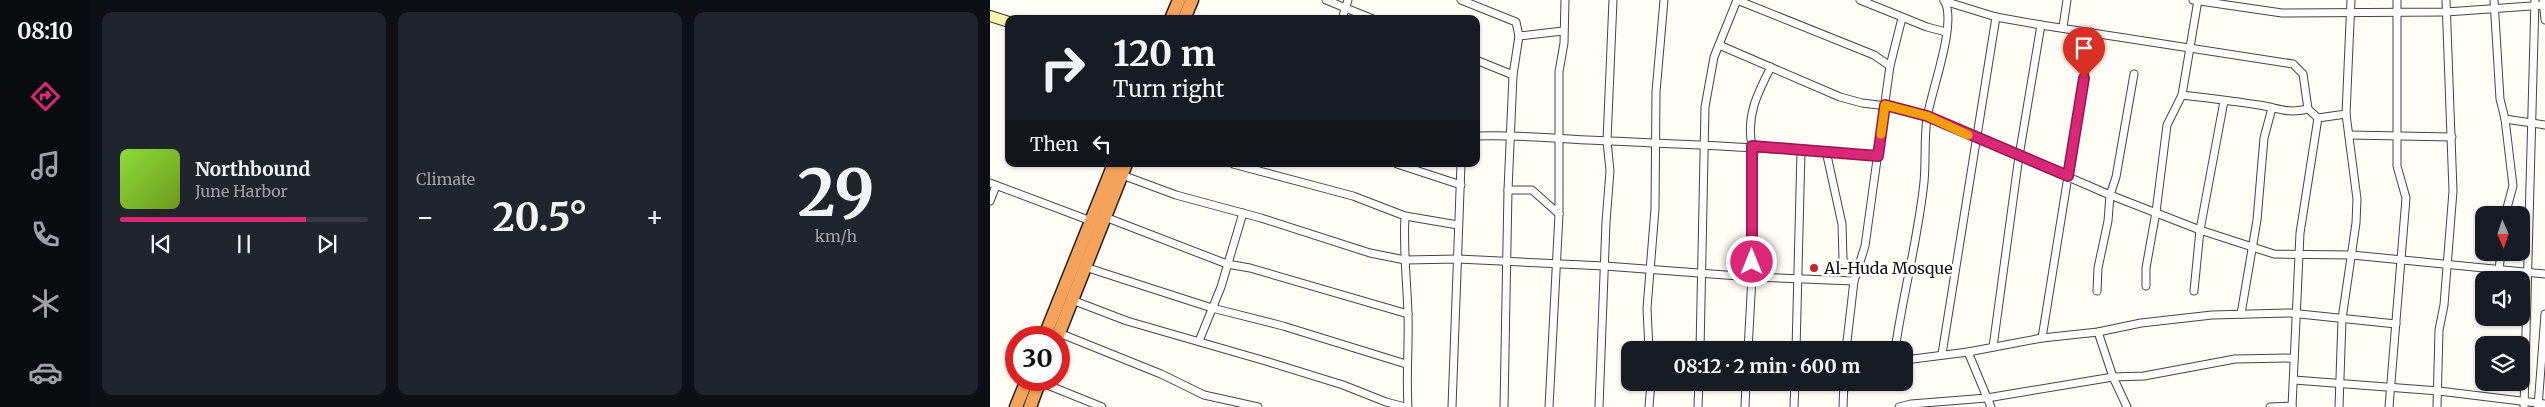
<!DOCTYPE html>
<meta charset="utf-8">
<style>
:root{--surface:#171b24;--page:#20242c;--text:#f1f3f6;--muted:#9ea1a6;--line:#363941;--accent:#db2777}
body{margin:0;font-family:Merriweather,serif;background:var(--page);color:var(--text);height:100vh;display:flex;flex-direction:column;font-size:19px;white-space:nowrap}
*{box-sizing:border-box;margin:0}
p{font-size:16px;color:var(--muted)}
.icon{flex:none;width:28px;height:28px;fill:none;stroke:currentColor;stroke-width:2;stroke-linecap:round;stroke-linejoin:round}
.map{position:relative;flex:1;overflow:hidden}
.panel{display:flex;flex-direction:column;gap:12px;padding:12px;background:#0d0f14;width:900px}
.panel>*{flex:none}
.hud{position:absolute;left:15px;top:15px;width:475px;height:152px;border-radius:10px;box-shadow:0 1px 4px #0004;background:#171b24;color:var(--text);overflow:hidden}
.needle{width:32px;rotate:177deg}
.controls{position:absolute;left:1485px;top:206px;display:grid;gap:10px}
.controls a{display:grid;place-items:center;width:55px;height:55px;border-radius:10px;background:var(--surface);box-shadow:0 1px 4px #0004;font-size:25px}
.speed{position:absolute;left:15px;top:326px;display:flex;gap:10px;font-size:25px;font-weight:700;text-align:center}
.speed>*{display:grid;place-content:center;width:65px;height:65px;border-radius:50%;background:var(--surface);box-shadow:0 1px 4px #0004;line-height:1}
.speed .limit{border:8px solid #d22;background:#fff;color:#111}
.pin{position:absolute;display:grid;place-items:center;width:42px;height:42px;color:#fff;margin:-51px -21px;border-radius:50% 50% 50% 0;rotate:-45deg;box-shadow:0 0 5px #0007}
.pin .icon{rotate:45deg}
.me{position:absolute;width:55px;margin:-28px;rotate:0deg;stroke-linejoin:round;filter:drop-shadow(0 0 4px #0008)}
.turn{display:flex;align-items:center;gap:18px;height:105px;padding:0 25px;font-size:22px}
.turn .icon{width:65px;height:65px;stroke-width:2.5}
.turn b{display:block;font-size:35px;line-height:42px}
.then{display:flex;align-items:center;height:48px;padding:0 25px;background:#0003;gap:10px;font-size:19px}
.big{font-size:38px;font-weight:700;line-height:1.1}
.panel .tile{flex:1;display:flex;flex-direction:column;justify-content:center;gap:8px;min-width:0;padding:0 18px;border-radius:10px;background:var(--page)}
.panel .dial{align-items:center;gap:0}
.dial b{font-size:65px;line-height:1}
.song{display:flex;align-items:center;gap:15px}
.cover{width:60px;height:60px;border-radius:8px;background:linear-gradient(135deg,hsl(90 70% 55%),hsl(80 70% 35%))}
.played{height:5px;border-radius:2px;background:linear-gradient(90deg,var(--accent) 75%,var(--line) 75%)}
.keys{display:flex;justify-content:space-around;direction:ltr}
.heat{display:flex;justify-content:space-between;align-items:center;font-size:28px;direction:ltr}
.panel .tiles{flex:1;display:grid;gap:12px;grid-template-columns:repeat(3,1fr)}
.trip{position:absolute;left:631px;top:341px;width:292px;height:50px;border-radius:10px;background:var(--surface);box-shadow:0 1px 4px #0004;font-weight:700;line-height:50px;text-align:center}
main{display:flex;flex:1;min-height:0}
.dock{display:flex;flex-direction:column;width:90px;justify-content:space-around;align-items:center;background:#090b0e;color:var(--muted)}
.dock .icon{width:35px;height:35px}
.dock .selected{color:var(--accent)}
.dock b{font-size:22px;color:var(--text)}
.map>svg:first-child{display:block}
.lines{fill:none;stroke-linecap:round;stroke-linejoin:round}
.street-casing{stroke:#444;stroke-width:9}
.secondary-casing{stroke:#333;stroke-width:12}
.highway-casing{stroke:#222;stroke-width:15}
.street{stroke:#fff;stroke-width:7}
.secondary{stroke:#fff6b0;stroke-width:10}
.highway{stroke:#f5a25d;stroke-width:12}
.route-casing{stroke:#8e194d;stroke-width:12}
.route{stroke:#db2777;stroke-width:9}
.slow{stroke:#f59e0b;stroke-width:9}
.poi-dot{fill:#c4262e;stroke:#fff;stroke-width:2}
.labels{text-anchor:middle;stroke-width:5;stroke-linejoin:round;paint-order:stroke}
.poi-label{font-size:16px;fill:#111;stroke:#fff;text-anchor:start}
</style>
<main>
<nav class="dock">
<b>08:10</b>
<svg class="icon selected" aria-label="directions" viewBox="0 0 24 24"><path d="M12 3l9 9-9 9-9-9zM9 14v-3h6M13 9l2 2-2 2"/></svg>
<svg class="icon" aria-label="music" viewBox="0 0 24 24"><path d="M9 18V5l10-2v13"/><circle cx="6" cy="18" r="3"/><circle cx="16" cy="16" r="3"/></svg>
<svg class="icon" aria-label="phone" viewBox="0 0 24 24"><path d="M5 4h4l2 5-3 2q2 4 5 5l2-3 5 2v4C11 20 4 13 5 4z"/></svg>
<svg class="icon" aria-label="climate" viewBox="0 0 24 24"><path d="M12 3v18M4 7l16 10M4 17L20 7"/></svg>
<svg class="icon" aria-label="car" viewBox="0 0 24 24"><path d="M5 17H2v-5l4-1 3-4h7l3 4 3 1v5h-3M9 17h6M6 11h13"/><circle cx="7" cy="17" r="2"/><circle cx="17" cy="17" r="2"/></svg>
</nav>
<section class="panel">
<div class="tiles">
<div class="tile">
<div class="song"><i class="cover"></i><div><b>Northbound</b><p>June Harbor</p></div></div>
<div class="played"></div>
<div class="keys"><svg class="icon" aria-label="previous" viewBox="0 0 24 24"><path d="M18 5L8 12l10 7zM5 5v14"/></svg><svg class="icon" aria-label="pause" viewBox="0 0 24 24"><path d="M8 5v14M16 5v14"/></svg><svg class="icon" aria-label="next" viewBox="0 0 24 24"><path d="M6 5l10 7-10 7zM19 5v14"/></svg></div>
</div>
<div class="tile"><p>Climate</p>
<div class="heat"><a>−</a><b class="big">20.5°</b><a>+</a></div>
</div>
<div class="tile dial"><b>29</b><p>km/h</p></div>
</div>
</section>
<div class="map">
<svg width="1555" height="407" viewBox="0 0 1555 407">
<rect width="100%" height="100%" fill="#fffdf5"/>
<g class="lines">
<defs>
<g id="street">
<polyline points="336,0 383,19"/>
<polyline points="471,0 526,22 529,36 523,75 518,190 514,407"/>
<polyline points="747,0 884,55 900,66"/>
<polyline points="870,0 937,27 956,32"/>
<polyline points="1203,0 1292,13 1456,12 1555,5"/>
<polyline points="1504,0 1510,99 1515,119 1523,186 1515,215"/>
<polyline points="1553,0 1555,20"/>
<polyline points="954,1 1006,17 1051,25 1303,64 1313,74 1318,109"/>
<polyline points="352,19 358,0"/>
<polyline points="1073,27 1077,0"/>
<polyline points="529,36 573,31"/>
<polyline points="729,45 850,97 872,103 905,107 937,116 1120,195 1210,230 1284,254 1362,255 1555,274"/>
<polyline points="486,60 523,75"/>
<path d="M 1192,95 C 1217,98 1243,101 1269,105 C 1289,108 1297,114 1318,109 L 1328,118 L 1356,114"/>
<polyline points="1515,119 1555,125"/>
<polyline points="1359,135 1462,137"/>
<path d="M 486,136 C 531,134 574,140 619,141 C 709,145 798,148 888,156"/>
<polyline points="836,151 852,224 853,259 855,264 866,270"/>
<polyline points="243,164 363,196 415,216 468,225"/>
<polyline points="407,164 471,185"/>
<polyline points="132,175 186,195 271,218 380,253 415,260 468,259 615,266 762,277 864,281"/>
<polyline points="0,183 101,221"/>
<polyline points="518,190 542,190 569,214"/>
<polyline points="0,201 6,186"/>
<path d="M 415,216 C 413,249 417,281 418,314 C 419,345 416,376 418,407"/>
<polyline points="115,217 237,264 260,268 418,314"/>
<polyline points="95,267 222,308 293,326 416,364"/>
<polyline points="1509,270 1511,252"/>
<polyline points="1156,286 1156,268 1166,212 1177,125 1192,95 1208,0"/>
<polyline points="1107,291 1108,268 1118,221 1120,195 1126,177 1144,74"/>
<polyline points="1204,291 1210,230 1234,101"/>
<polyline points="82,300 137,321 279,362 353,385 396,402 415,407"/>
<polyline points="1251,314 1267,220 1274,138 1282,108"/>
<polyline points="1108,332 1123,377 1137,407"/>
<polyline points="69,333 171,374 214,395 268,407"/>
<polyline points="1052,338 1097,58 1088,57 1089,45 1099,40 1101,32"/>
<polyline points="209,341 231,287 253,213"/>
<polyline points="1003,347 1029,156 1051,25"/>
<polyline points="659,350 657,308 665,209 666,92 674,0"/>
<polyline points="710,350 715,107 724,57 747,0"/>
<path d="M 758,350 L 762,277 L 762,146 C 756,116 767,94 781,67"/>
<polyline points="806,350 811,151"/>
<polyline points="856,350 864,281 875,246 900,66 912,18"/>
<path d="M 905,350 C 913,294 928,239 934,182 C 936,161 934,139 937,118 C 941,91 968,22 954,0"/>
<polyline points="978,352 1001,407"/>
<polyline points="952,354 1006,17"/>
<polyline points="915,360 978,352 1052,338 1108,332 1151,323 1222,315 1300,313 1406,324"/>
<polyline points="1304,380 1449,391 1555,404"/>
<polyline points="50,382 112,407"/>
<polyline points="462,407 471,164"/>
<polyline points="559,407 569,214 569,72 574,43 575,0"/>
<polyline points="609,407 616,222 620,171 617,141 623,0"/>
<polyline points="659,407 661,382"/>
<polyline points="708,407 709,382"/>
<polyline points="755,407 756,382"/>
<polyline points="804,407 805,382"/>
<polyline points="853,407 854,382"/>
<polyline points="909,407 921,404 997,398 1123,377 1154,376 1245,359 1304,358"/>
<polyline points="1280,407 1302,406"/>
<polyline points="1302,407 1310,233 1328,118"/>
<polyline points="1349,407 1352,319 1366,223 1367,199 1356,114 1361,0"/>
<polyline points="1399,407 1416,198 1407,166 1407,0"/>
<polyline points="1447,407 1449,330 1454,305 1463,191 1456,0"/>
<polyline points="1534,407 1545,0"/>
<polyline points="1548,407 1555,314"/>
</g>
<polyline id="secondary" points="0,16 19,22"/>
<g id="highway">
<polyline points="181,19 189,0"/>
<polyline points="194,19 202,0"/>
<polyline points="54,338 124,164"/>
<polyline points="67,338 136,164"/>
<polyline points="26,407 37,380"/>
<polyline points="40,407 50,380"/>
</g>
</defs>
<use href="#street" class="street-casing"/>
<use href="#secondary" class="secondary-casing"/>
<use href="#highway" class="highway-casing"/>
<use href="#street" class="street"/>
<use href="#secondary" class="secondary"/>
<use href="#highway" class="highway"/>
</g>
<g class="lines">
<defs>
<polyline id="route" points="762,262 762,146 888,156 895,105 937,116 1078,176 1094,78"/>
</defs>
<use href="#route" class="route-casing"/>
<use href="#route" class="route"/>
<polyline class="slow" points="891,134 895,105 937,116 978,135"/>
</g>
<circle class="poi-dot" cx="824" cy="268" r="5"/>
<g class="labels">
<g class="poi-label">
<text x="834" y="274">Al-Huda Mosque</text>
</g>
</g>
</svg>
<div class="controls">
<a><svg class="needle" viewBox="-14 -14 28 28"><path d="M0-13l5 13h-10z" fill="#e53935"/><path d="M0 13l5-13h-10z" fill="#9ea1a6"/></svg></a>
<a><svg class="icon" aria-label="sound" viewBox="0 0 24 24"><path d="M4 9h4l5-4v14l-5-4H4zM17 9q2 3 0 6"/></svg></a>
<a><svg class="icon" aria-label="layers" viewBox="0 0 24 24"><path d="M12 4l9 5-9 5-9-5zM3 14l9 5 9-5"/></svg></a>
</div>
<div class="speed"><div class="limit">30</div></div>
<div class="pin" style="left:1094px;top:78px;background:#d93025"><svg class="icon" aria-label="arrive" viewBox="0 0 24 24"><path d="M6 21V4h12l-3 4 3 4H6"/></svg></div>
<svg class="me" style="left:762px;top:262px" viewBox="-20 -20 40 40"><circle r="17" fill="#db2777" stroke="#fff" stroke-width="3"/><path d="M0-11L8 9 0 5-8 9z" fill="#fff"/></svg>
<div class="trip">08:12 · 2 min · 600 m</div>
<div class="hud">
<div class="turn"><svg class="icon" aria-label="right" viewBox="0 0 24 24"><path d="M7 20v-9h11M14 6l5 5-5 5"/></svg><div><b>120 m</b>Turn right</div></div>
<div class="then">Then<svg class="icon" aria-label="left" viewBox="0 0 24 24"><path d="M17 20v-9H6M10 6l-5 5 5 5"/></svg></div>
</div>
</div>
</main>
